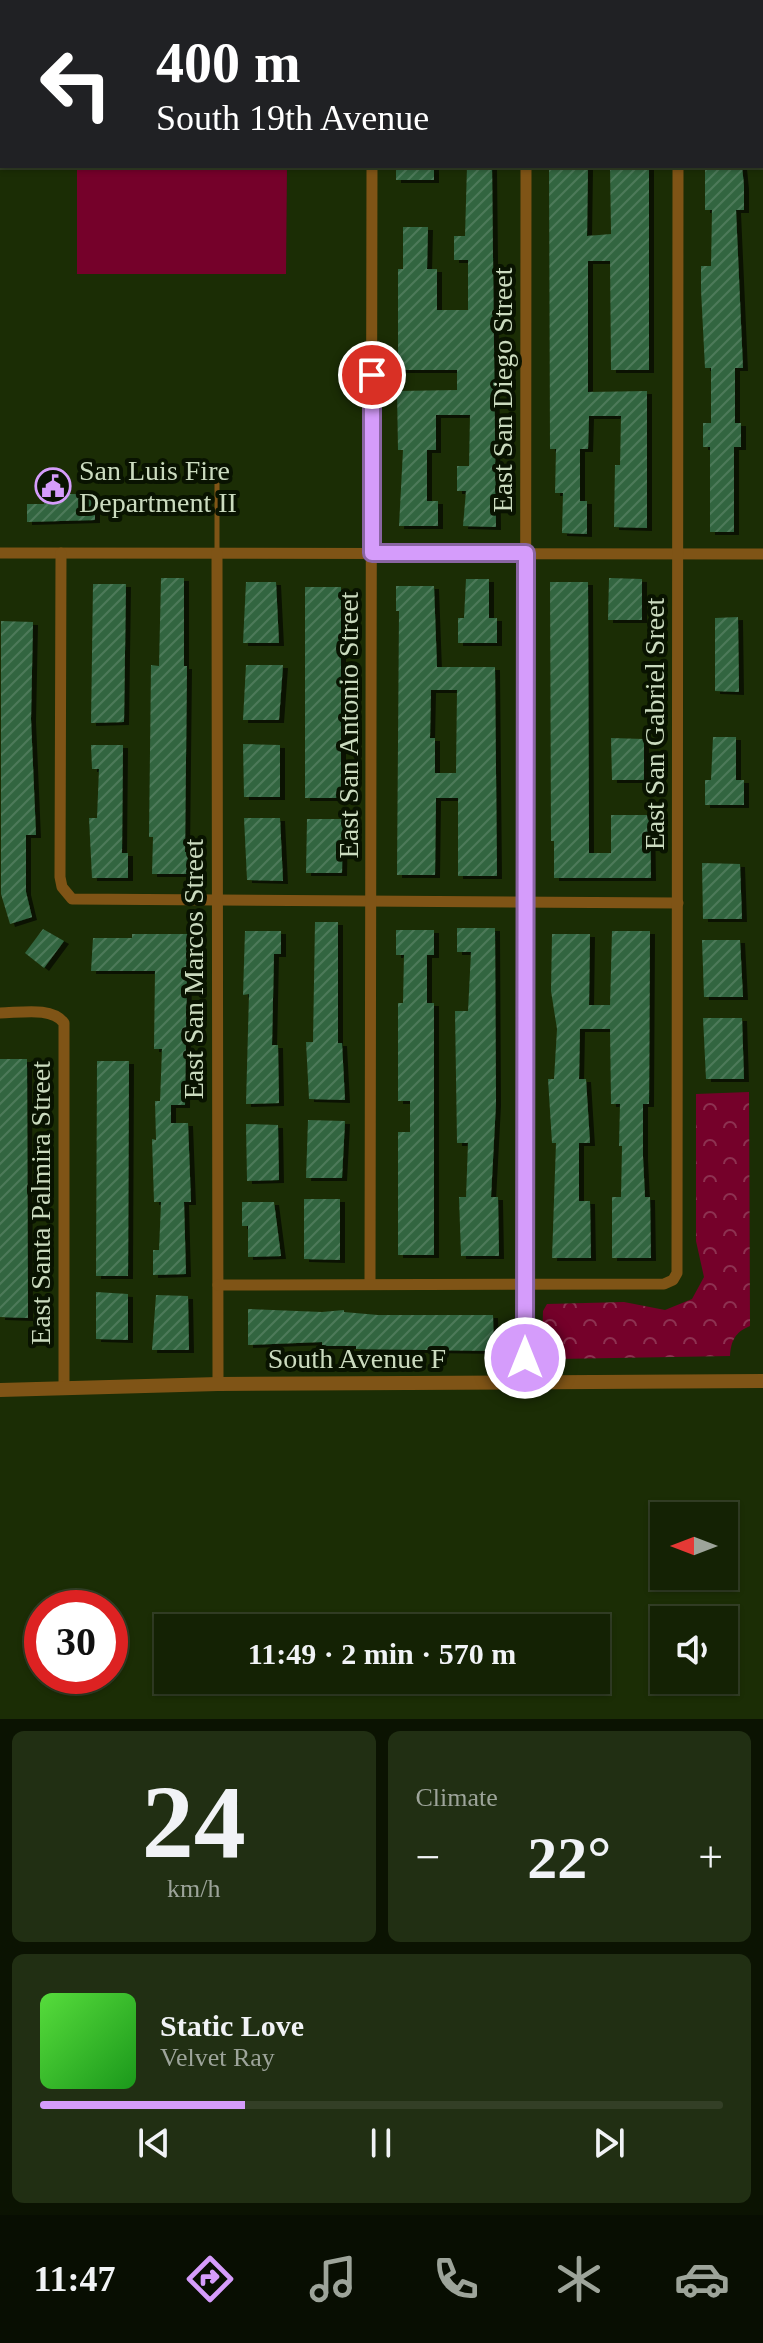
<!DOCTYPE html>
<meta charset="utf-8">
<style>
:root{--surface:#142204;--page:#212f13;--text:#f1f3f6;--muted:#9da49a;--line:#333f26;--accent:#d59cfb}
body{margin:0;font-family:Georgia,serif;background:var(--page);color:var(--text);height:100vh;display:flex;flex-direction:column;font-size:30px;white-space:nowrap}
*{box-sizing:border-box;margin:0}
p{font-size:26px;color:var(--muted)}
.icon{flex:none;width:44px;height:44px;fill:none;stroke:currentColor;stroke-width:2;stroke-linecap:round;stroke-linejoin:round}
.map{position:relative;height:1719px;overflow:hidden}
.drawer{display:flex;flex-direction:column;gap:12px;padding:12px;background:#0b1302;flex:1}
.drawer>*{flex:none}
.hud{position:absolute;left:0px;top:0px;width:764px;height:168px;box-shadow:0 2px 6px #0004,0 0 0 2px var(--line);background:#202124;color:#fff;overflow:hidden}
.needle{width:52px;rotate:270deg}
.tools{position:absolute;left:650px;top:1502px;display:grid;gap:16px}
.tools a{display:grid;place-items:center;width:88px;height:88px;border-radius:0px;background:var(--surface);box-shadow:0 2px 6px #0004,0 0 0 2px var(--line);font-size:40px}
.speed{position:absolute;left:24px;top:1590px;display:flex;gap:16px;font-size:40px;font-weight:700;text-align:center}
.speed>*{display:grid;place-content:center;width:104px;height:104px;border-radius:50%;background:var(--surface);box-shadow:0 2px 6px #0004,0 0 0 2px var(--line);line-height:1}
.speed .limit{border:12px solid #d22;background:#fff;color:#111}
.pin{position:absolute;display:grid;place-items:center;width:68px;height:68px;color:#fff;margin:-34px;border:4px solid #fff;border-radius:50%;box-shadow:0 2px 8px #0007}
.me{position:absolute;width:88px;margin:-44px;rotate:0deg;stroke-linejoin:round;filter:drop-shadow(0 0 6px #0008)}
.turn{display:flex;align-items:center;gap:28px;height:168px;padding:0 24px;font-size:36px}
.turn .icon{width:104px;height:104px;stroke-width:2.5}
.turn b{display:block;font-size:56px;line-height:68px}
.big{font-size:60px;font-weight:800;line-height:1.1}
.drawer .card{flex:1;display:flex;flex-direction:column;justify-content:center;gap:12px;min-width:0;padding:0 28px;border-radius:12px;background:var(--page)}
.drawer .dial{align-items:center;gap:0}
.dial b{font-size:104px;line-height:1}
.song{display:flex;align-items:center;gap:24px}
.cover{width:96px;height:96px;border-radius:12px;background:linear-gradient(135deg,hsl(110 70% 55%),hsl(120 70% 35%))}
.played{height:8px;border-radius:4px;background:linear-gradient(90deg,var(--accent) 30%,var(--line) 30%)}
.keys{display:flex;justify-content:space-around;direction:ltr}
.heat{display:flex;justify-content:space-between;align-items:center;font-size:44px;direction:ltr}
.drawer .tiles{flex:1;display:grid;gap:12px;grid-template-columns:1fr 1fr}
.card:last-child{grid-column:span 2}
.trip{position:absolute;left:154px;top:1614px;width:456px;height:80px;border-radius:0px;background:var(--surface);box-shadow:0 2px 6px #0004,0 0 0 2px var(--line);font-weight:800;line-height:80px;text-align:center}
.menu{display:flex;height:128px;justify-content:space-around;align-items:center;background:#080e02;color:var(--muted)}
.menu .icon{width:56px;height:56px}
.menu .on{color:var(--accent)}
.menu b{font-size:36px;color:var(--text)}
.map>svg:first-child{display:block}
.park{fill:url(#park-crowns)}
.garden{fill:#75012a}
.building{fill:url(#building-hatch);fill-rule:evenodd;filter:url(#shadow)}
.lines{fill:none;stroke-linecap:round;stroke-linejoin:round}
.service{stroke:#7f5416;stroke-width:5}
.minor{stroke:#7f5416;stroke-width:11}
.tertiary{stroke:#7f5416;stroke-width:14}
.route-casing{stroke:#8a65a3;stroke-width:20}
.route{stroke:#d59cfb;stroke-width:14}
.labels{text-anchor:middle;stroke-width:8;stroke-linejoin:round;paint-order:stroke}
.street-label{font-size:28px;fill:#cbdbbf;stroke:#091301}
.poi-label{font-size:28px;fill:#cbdbbf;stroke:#091301;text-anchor:start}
</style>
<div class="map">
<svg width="763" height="1719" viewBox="0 0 763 1719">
<defs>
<pattern id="park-crowns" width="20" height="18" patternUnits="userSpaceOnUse" patternTransform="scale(2)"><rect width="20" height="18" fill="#75012a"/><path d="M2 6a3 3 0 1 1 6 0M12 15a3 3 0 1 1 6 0" fill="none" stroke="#8d3251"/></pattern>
<pattern id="building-hatch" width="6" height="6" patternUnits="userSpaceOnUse" patternTransform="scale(2)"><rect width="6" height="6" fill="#326540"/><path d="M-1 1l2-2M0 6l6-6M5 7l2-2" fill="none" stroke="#4e7a5a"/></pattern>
<filter id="shadow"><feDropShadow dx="5" dy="3" stdDeviation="0" flood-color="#0009"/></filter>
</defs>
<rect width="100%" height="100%" fill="#1b2d05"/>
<path class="park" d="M 749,1092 L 750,1326 C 735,1332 731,1341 730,1356 L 556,1359 L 542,1346 L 543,1311 L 547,1304 L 624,1302 L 665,1310 L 692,1299 L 704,1277 L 696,1241 L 696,1094 Z"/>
<polygon class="garden" points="77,166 287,166 286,274 77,274"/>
<g class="building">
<rect x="396" y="166" width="38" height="14"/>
<polygon points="467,166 492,166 496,527 463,526 466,491 457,491 457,466 469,466 470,415 436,415 436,450 427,450 427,501 438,501 438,526 399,526 403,450 398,450 397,391 457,390 457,370 398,370 398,269 403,269 403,227 428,227 427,269 437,269 437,310 468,310 468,260 454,260 454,236 465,236"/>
<polygon points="549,166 588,166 587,236 611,234 610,166 649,166 649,370 611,370 610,261 588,261 588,392 647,391 647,528 614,527 615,465 620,465 621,416 589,416 588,449 580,449 580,501 587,501 587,534 562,533 563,493 555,493 556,449 550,449"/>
<polygon points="705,166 742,166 744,186 744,210 736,210 743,368 735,368 735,423 741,423 741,447 734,447 734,532 710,532 710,447 703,447 703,423 711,423 711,368 705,368 701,290 701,266 711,266 712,210 705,210"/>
<polygon points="44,469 62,469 62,494 95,494 95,520 27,522 27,504 44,504"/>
<polygon points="161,578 184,578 184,666 187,666 185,852 189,852 189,874 152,874 153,837 149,837 151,665 159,666"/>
<polygon points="609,578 642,579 642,620 608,620"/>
<polygon points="466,579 489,579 489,618 497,618 497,643 458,643 458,618 464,618"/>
<polygon points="246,582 276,582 279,643 243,643"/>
<polygon points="550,582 588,582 589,853 611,853 611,815 650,815 651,878 554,878 554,841 551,841"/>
<polygon points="93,584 126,584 124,722 91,723"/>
<path d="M 396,586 L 434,586 L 437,667 L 495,667 L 497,876 L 458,876 L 458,798 L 436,798 L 435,875 L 397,875 L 399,611 L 396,611 ZM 431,690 L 457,690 L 456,773 L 435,773 L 435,738 L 430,738 Z"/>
<rect x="305" y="587" width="36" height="211"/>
<polygon points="738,617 739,692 715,691 715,618"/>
<polygon points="1,621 33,622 31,719 36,835 26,835 26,892 32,917 10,924 1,894"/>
<polygon points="246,665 283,665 279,720 243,720"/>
<polygon points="713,737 736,737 736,780 744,780 744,805 705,805 705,780 711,780"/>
<polygon points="611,738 644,739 644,780 612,780"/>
<polygon points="243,744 280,745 280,797 244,797"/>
<polygon points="91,745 123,745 122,853 128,853 128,878 92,878 89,818 97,818 99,769 92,769"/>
<polygon points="244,818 280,818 283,881 247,880"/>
<polygon points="307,819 343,819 342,873 306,873"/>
<polygon points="702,863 740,864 742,919 703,919"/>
<polygon points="315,922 338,922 338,1043 342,1043 345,1100 309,1099 306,1042 313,1042"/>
<polygon points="457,928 495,928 496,1103 491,1197 498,1197 499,1256 461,1256 459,1197 466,1197 468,1143 457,1143 455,1011 468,1011 471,952 457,952"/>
<polygon points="43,929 64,941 44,968 25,953"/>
<polygon points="396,930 434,930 434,955 427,955 427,1003 434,1003 434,1255 398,1255 398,1132 410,1132 410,1101 398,1101 398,1003 403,1003 404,955 396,955"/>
<polygon points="245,931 281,931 281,954 274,954 272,1045 278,1045 279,1103 246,1104 249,994 243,995"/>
<polygon points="612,931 650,931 649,1104 643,1104 643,1157 645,1197 650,1197 651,1258 612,1258 612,1197 621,1197 622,1146 619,1146 620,1104 611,1104 610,1029 580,1029 579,1079 586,1079 590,1143 579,1143 579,1201 590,1201 591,1258 552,1258 556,1143 552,1143 548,1079 554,1079 557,1029 551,991 552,934 590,934 589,1005 610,1005"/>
<polygon points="132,934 192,934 192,971 187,971 185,1105 171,1105 171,1123 188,1123 191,1202 184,1202 186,1274 153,1275 153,1250 159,1250 161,1202 154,1202 152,1139 156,1140 155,1101 160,1101 162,1049 154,1049 155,971 91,971 93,938 132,938"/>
<polygon points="702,940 740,940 743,997 704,997"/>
<polygon points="703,1018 742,1018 744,1079 706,1079"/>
<polygon points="0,1059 27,1059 28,1318 0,1317"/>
<polygon points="97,1061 129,1061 128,1276 96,1276"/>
<polygon points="308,1120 345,1121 342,1178 306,1178"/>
<polygon points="246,1124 278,1125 279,1180 247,1181"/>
<polygon points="304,1199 340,1199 340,1260 304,1259"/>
<polygon points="242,1202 274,1202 281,1256 248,1257 248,1226 242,1226"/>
<polygon points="96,1292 128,1294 128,1340 96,1339"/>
<polygon points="156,1295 188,1296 189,1350 152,1350"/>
<polygon points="248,1309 322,1312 344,1310 344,1312 378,1315 493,1315 494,1351 356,1349 356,1346 322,1346 322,1342 248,1345"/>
</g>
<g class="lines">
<g class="service">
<polyline points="0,53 2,53"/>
<polyline points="217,469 217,552"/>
</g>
<g class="minor">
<polyline points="371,0 371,2"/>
<polyline points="677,0 677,2"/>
<polyline points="526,2 526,0"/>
<polyline points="0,553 763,554"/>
<polyline points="61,553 60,877 62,887 72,899 678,903"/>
<polyline points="217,553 218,1384"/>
<path d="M 0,1013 C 19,1013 52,1006 64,1023 L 64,1388"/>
<polyline points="370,1284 372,166"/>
<polyline points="218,1285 664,1284 673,1280 677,1273 678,166"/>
<polyline points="525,1383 526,166"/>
</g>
<polyline class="tertiary" points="0,1390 218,1384 763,1381"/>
</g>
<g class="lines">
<defs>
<polyline id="route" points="372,375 372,553 526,553 525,1358"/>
</defs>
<use href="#route" class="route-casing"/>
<use href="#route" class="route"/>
</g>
<defs>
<symbol id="civic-ring" viewBox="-11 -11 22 22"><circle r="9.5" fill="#091301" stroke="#d59cfb" stroke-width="1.5"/><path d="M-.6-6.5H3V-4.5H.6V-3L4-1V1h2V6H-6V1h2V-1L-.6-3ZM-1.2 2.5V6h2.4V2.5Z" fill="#d59cfb"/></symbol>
</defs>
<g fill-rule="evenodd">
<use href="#civic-ring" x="33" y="466" width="40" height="40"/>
</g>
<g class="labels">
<g class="street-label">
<text transform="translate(502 390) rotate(-90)" y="10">East San Diego Street</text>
<text transform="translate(654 724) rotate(-90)" y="10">East San Gabriel Sreet</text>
<text transform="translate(348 725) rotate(-90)" y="10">East San Antonio Street</text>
<text transform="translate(193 969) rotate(-90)" y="10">East San Marcos Street</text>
<text transform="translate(40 1203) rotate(-90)" y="10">East Santa Palmira Street</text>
<text x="357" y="1368">South Avenue F</text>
</g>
<g class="poi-label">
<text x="79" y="480">San Luis Fire<tspan x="79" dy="32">Department II</tspan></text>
</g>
</g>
</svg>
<div class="tools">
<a><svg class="needle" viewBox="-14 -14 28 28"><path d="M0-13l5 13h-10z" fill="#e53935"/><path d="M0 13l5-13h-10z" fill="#9da49a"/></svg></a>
<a><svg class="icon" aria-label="sound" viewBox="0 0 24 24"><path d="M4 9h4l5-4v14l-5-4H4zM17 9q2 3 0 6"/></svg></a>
</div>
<div class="speed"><div class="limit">30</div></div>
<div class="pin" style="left:372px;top:375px;background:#d93025"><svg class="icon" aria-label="arrive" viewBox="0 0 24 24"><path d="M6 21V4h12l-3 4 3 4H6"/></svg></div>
<svg class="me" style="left:525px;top:1358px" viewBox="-20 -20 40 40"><circle r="17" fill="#d59cfb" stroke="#fff" stroke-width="3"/><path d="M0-11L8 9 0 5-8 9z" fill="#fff"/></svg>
<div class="trip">11:49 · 2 min · 570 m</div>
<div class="hud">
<div class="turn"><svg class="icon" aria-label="left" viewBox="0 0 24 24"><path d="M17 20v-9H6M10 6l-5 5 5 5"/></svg><div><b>400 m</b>South 19th Avenue</div></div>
</div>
</div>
<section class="drawer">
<div class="tiles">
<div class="card dial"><b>24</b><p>km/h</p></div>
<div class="card"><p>Climate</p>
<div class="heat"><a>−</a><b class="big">22°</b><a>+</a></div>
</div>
<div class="card">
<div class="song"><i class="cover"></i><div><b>Static Love</b><p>Velvet Ray</p></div></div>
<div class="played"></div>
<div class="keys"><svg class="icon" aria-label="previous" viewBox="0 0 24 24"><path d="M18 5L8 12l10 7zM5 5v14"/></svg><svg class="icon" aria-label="pause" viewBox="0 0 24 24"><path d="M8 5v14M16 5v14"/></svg><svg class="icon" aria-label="next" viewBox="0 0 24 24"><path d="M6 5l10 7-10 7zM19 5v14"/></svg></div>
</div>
</div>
</section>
<nav class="menu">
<b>11:47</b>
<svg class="icon on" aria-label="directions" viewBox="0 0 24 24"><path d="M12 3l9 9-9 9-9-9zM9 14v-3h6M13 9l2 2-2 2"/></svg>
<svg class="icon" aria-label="music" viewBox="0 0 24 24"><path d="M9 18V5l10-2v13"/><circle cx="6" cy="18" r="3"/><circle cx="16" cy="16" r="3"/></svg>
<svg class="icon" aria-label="phone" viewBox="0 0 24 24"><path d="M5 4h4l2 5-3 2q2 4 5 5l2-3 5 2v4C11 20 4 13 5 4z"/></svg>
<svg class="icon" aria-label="climate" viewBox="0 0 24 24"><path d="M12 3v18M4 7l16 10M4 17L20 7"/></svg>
<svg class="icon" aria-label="car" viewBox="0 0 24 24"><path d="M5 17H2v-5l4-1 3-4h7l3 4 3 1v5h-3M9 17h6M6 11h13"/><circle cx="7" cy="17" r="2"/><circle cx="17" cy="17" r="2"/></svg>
</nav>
